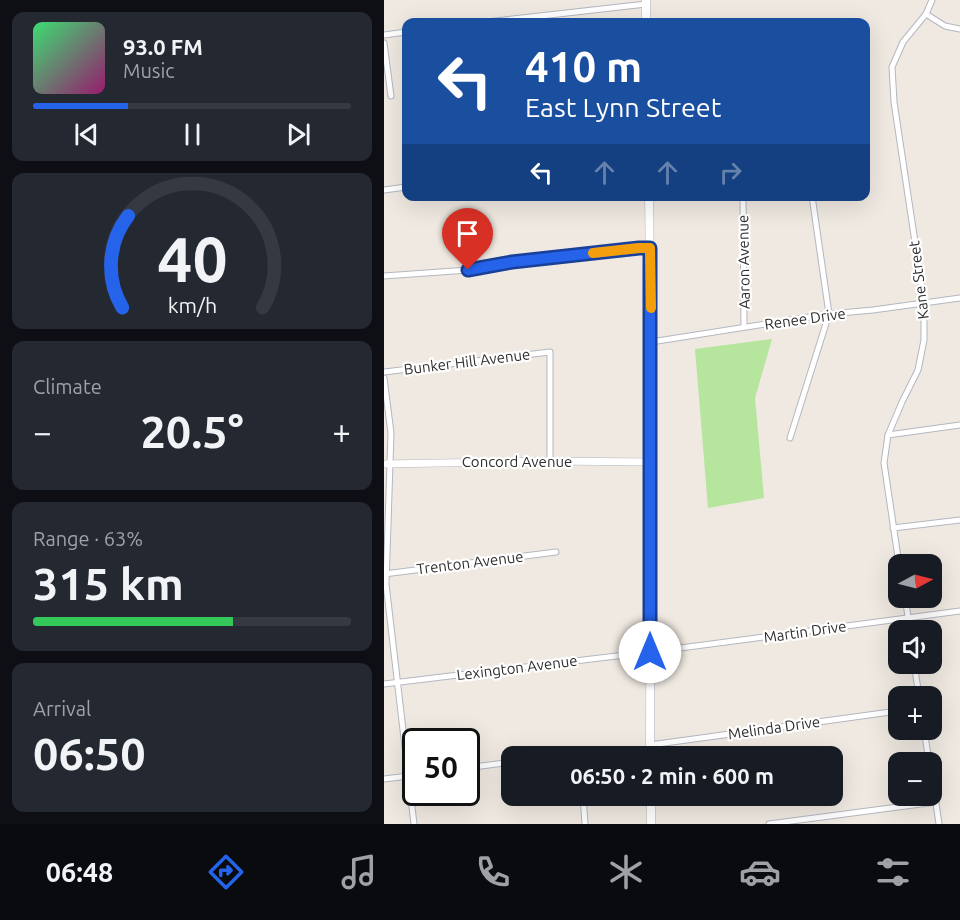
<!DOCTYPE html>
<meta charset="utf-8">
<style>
:root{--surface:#171b24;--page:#242831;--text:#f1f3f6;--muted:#9ea1a6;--line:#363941;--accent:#2563eb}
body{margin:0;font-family:Ubuntu,sans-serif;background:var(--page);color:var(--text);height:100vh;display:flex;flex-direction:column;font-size:22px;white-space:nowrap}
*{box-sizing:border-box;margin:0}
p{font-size:20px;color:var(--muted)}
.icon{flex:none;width:33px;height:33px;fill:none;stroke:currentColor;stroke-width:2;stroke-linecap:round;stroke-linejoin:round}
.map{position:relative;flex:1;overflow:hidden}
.panel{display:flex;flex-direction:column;gap:12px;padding:12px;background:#0d0f14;width:384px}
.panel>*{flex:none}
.guide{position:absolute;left:18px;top:18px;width:468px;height:183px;border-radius:12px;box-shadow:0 6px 24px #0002;background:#1a4fa0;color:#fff;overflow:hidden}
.needle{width:39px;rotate:83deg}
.buttons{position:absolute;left:504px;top:554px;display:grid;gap:12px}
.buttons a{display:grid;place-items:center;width:54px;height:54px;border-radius:12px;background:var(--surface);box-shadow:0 6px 24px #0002;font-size:30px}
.speed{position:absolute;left:18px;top:728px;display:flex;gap:12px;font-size:30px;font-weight:700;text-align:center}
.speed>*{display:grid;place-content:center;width:78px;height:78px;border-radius:50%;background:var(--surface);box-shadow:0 6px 24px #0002;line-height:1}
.speed .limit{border:3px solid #111;border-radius:9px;background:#fff;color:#111}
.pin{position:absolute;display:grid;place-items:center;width:51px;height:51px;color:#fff;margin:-62px -26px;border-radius:50% 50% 50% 0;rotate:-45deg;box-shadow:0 0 6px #0007}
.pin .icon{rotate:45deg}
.me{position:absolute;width:66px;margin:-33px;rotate:0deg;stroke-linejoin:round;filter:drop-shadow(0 0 4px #0008)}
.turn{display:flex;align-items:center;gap:21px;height:126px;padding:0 24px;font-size:27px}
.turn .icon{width:78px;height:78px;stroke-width:2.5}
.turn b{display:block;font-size:42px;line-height:51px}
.lanes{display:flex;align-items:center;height:57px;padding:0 24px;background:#0003;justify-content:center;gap:30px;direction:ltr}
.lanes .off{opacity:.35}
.big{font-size:45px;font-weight:600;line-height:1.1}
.panel .widget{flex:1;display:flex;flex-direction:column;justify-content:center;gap:9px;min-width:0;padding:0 21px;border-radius:12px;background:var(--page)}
.panel .dial{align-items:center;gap:0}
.dial svg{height:156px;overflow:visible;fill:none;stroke:var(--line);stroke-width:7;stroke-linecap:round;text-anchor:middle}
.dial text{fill:var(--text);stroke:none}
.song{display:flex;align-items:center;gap:18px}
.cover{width:72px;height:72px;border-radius:9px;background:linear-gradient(135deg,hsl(140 70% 55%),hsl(320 70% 35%))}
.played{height:6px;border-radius:3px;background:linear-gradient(90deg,var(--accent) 30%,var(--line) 30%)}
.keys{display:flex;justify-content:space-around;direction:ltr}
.heat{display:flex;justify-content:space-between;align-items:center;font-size:33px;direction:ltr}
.charge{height:9px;border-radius:4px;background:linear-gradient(90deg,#34c759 63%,var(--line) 0)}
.trip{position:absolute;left:117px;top:746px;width:342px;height:60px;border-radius:12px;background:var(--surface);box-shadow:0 6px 24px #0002;font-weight:600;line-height:60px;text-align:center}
.tabs{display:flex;height:96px;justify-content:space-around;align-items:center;background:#090b0e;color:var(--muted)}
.tabs .icon{width:42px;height:42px}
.tabs .current{color:var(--accent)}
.tabs b{font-size:27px;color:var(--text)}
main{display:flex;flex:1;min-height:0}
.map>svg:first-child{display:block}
.green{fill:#b6e59e}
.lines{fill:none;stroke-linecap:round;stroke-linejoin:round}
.minor-casing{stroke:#b4b7c1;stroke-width:7}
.tertiary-casing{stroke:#b4b7c1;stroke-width:8}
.secondary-casing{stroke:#b4b7c1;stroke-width:9}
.minor{stroke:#fff;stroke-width:5}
.tertiary{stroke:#fff;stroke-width:7}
.secondary{stroke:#fff;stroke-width:8}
.route-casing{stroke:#184099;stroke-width:15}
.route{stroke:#2563eb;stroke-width:10}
.slow{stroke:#f59e0b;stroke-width:10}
.labels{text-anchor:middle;stroke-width:4.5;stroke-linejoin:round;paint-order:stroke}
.street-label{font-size:15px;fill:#2e2e2e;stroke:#fff}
</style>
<main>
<section class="panel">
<div class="widget">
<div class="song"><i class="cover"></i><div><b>93.0 FM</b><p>Music</p></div></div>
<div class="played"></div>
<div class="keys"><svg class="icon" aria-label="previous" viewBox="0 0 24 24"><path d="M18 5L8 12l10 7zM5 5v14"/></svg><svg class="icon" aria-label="pause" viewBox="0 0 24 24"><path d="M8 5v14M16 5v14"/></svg><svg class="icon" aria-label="next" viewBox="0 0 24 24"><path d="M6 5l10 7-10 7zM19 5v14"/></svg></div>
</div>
<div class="widget dial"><svg viewBox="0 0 100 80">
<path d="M14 69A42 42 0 1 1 86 69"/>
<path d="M14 69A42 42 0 0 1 17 22" stroke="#2563eb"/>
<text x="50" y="56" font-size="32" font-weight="700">40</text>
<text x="50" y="72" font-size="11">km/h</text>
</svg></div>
<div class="widget"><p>Climate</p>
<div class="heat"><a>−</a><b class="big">20.5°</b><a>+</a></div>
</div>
<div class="widget"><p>Range · 63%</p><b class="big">315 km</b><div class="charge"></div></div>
<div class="widget"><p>Arrival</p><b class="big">06:50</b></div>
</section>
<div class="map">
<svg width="576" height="824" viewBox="0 0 576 824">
<rect width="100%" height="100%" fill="#efe9e1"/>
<polygon class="green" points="388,339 371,398 380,498 324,508 311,349"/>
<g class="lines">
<defs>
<g id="minor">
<polyline points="542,14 561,26 576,29"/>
<polyline points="103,22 262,4"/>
<polyline points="0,35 22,32"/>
<polyline points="0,43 7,96"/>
<polyline points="0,190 22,187"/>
<polyline points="359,196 360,327"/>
<polyline points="0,276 84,270 128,262 255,247 266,248"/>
<polyline points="267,342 445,314 489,310 576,298"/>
<polyline points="0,372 166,352 166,461"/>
<polyline points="0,378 7,433 2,584 30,824"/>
<polyline points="504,435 576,425"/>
<polyline points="406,438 445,314 428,196"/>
<polyline points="509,528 576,520"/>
<polyline points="515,564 500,463 504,435 518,402 534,370 540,340 540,302 510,102 508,67 519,42 542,14 548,0"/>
<polyline points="0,574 172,552"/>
<polyline points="521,597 526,630"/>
<polyline points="530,663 535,696"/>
<polyline points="0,684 266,652 576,611"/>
<polyline points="540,729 545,762"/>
<polyline points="266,745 514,711"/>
<polyline points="176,756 187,755 188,756"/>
<polyline points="82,768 128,762"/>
<polyline points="548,776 555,824"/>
<polyline points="0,779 32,775"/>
<polyline points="199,795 201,824"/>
<polyline points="199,797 217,795"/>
<polyline points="385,824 552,802"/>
</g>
<polyline id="tertiary" points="0,464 166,461 266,462"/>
<g id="secondary">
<polyline points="262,0 262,22"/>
<polyline points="265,196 267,342 266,756"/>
<polyline points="267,795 267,824"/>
</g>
</defs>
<use href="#minor" class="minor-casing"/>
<use href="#tertiary" class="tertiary-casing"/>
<use href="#secondary" class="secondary-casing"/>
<use href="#minor" class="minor"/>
<use href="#tertiary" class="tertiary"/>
<use href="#secondary" class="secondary"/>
</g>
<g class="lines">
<defs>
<polyline id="route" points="84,270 128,262 255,248 266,248 266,652"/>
</defs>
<use href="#route" class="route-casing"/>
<use href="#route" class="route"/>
<polyline class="slow" points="209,253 255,248 266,248 267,308"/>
</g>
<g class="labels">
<g class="street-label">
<text transform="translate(360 262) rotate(-91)" y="5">Aaron Avenue</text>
<text transform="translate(535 280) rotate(-97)" y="5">Kane Street</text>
<text transform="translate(421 319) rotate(-8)" y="5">Renee Drive</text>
<text transform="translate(83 362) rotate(-7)" y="5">Bunker Hill Avenue</text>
<text x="133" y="467">Concord Avenue</text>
<text transform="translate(86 563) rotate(-7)" y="5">Trenton Avenue</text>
<text transform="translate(421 632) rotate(-8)" y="5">Martin Drive</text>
<text transform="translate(133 668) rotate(-7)" y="5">Lexington Avenue</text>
<text transform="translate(390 728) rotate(-8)" y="5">Melinda Drive</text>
</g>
</g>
</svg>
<div class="buttons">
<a><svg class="needle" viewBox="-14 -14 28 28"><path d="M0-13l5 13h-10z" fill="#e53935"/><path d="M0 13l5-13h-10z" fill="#9ea1a6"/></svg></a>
<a><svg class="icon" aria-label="sound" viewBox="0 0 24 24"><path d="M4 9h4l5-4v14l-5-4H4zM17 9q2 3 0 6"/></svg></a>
<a>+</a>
<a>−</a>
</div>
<div class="speed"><div class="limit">50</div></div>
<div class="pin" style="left:84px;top:270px;background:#d93025"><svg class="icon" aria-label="arrive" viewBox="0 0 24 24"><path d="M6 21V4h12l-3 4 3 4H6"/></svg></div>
<svg class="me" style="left:266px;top:652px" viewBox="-20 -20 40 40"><circle r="19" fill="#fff"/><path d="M0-13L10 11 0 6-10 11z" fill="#2563eb"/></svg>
<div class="trip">06:50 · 2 min · 600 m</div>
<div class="guide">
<div class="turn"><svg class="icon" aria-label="left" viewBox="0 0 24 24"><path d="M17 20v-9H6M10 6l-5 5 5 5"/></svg><div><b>410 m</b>East Lynn Street</div></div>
<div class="lanes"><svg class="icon" aria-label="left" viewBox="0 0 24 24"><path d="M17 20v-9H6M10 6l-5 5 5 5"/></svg><svg class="icon off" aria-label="ahead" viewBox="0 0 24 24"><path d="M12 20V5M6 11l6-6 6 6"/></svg><svg class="icon off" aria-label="ahead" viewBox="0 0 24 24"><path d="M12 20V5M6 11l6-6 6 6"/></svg><svg class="icon off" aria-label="right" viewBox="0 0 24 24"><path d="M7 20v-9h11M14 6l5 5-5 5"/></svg></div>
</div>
</div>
</main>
<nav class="tabs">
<b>06:48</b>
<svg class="icon current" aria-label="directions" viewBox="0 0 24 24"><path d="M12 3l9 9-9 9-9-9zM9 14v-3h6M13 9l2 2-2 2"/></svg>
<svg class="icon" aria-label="music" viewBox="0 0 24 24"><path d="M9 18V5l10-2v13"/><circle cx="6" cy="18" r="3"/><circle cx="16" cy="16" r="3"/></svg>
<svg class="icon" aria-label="phone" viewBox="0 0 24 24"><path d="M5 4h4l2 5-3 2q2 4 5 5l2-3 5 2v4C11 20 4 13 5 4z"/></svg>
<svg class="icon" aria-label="climate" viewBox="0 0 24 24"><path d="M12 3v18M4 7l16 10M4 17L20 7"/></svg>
<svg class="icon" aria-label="car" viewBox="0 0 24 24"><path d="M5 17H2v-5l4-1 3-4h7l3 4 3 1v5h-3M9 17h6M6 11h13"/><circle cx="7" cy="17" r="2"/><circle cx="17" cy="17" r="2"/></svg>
<svg class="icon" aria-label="filters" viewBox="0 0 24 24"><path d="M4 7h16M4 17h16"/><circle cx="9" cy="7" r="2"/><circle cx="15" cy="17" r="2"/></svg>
</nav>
